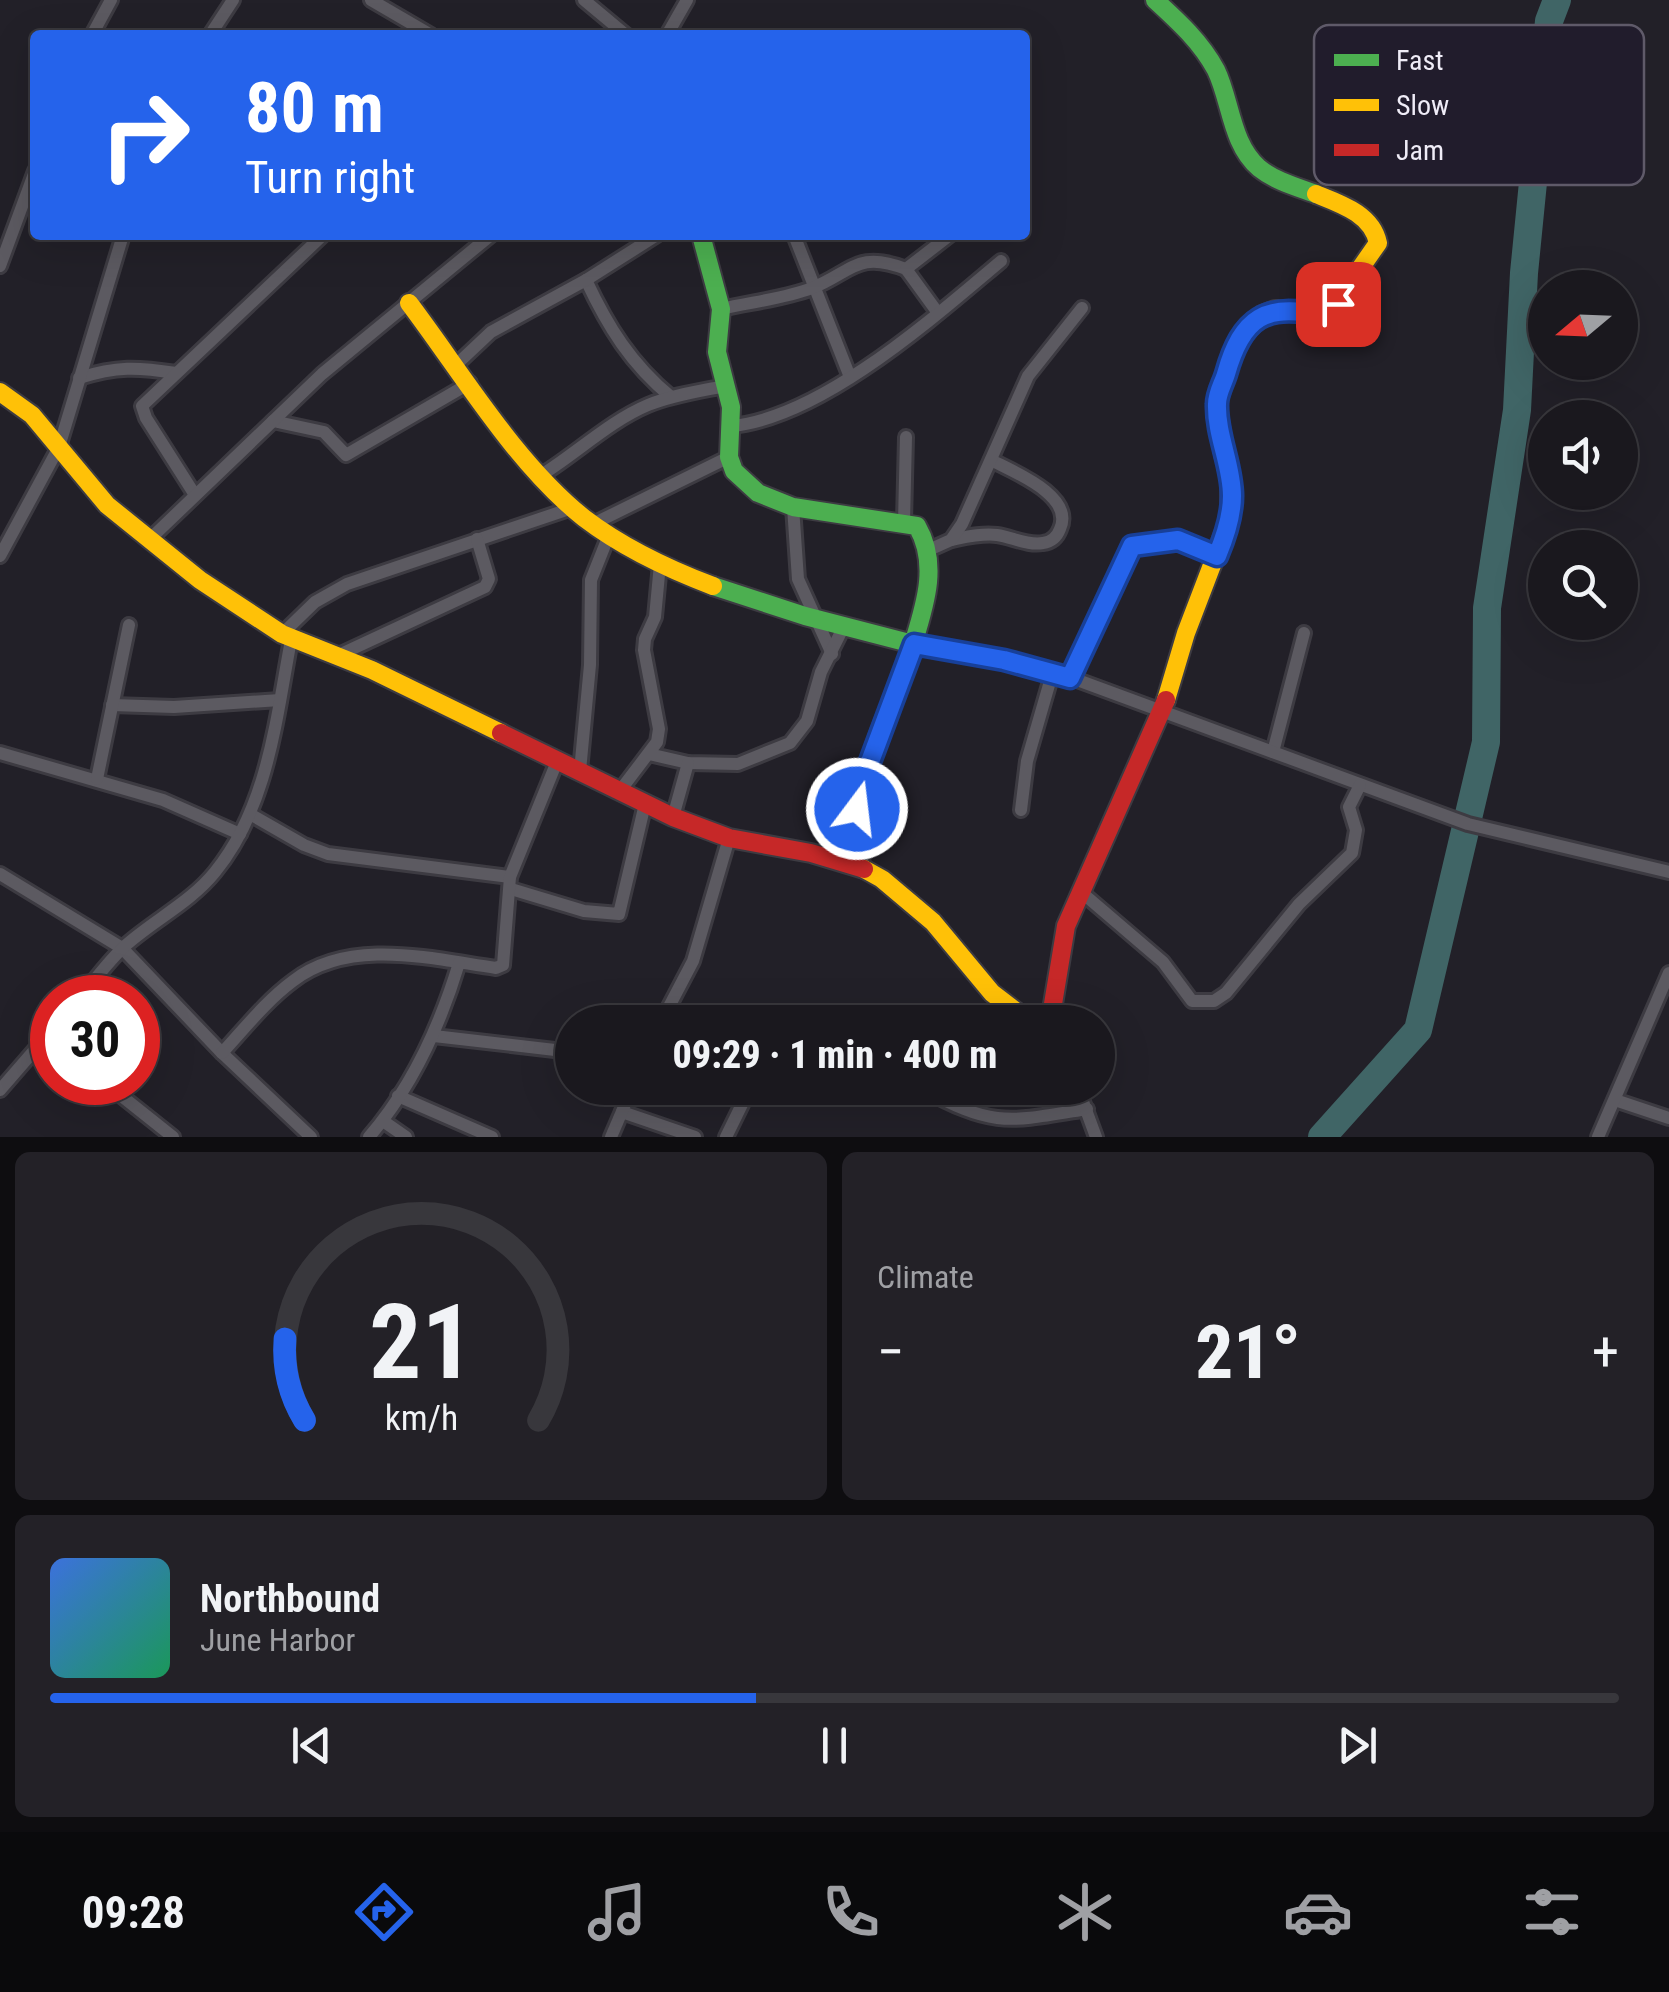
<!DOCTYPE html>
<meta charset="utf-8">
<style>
:root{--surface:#1a181e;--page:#232127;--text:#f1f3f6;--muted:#9fa0a4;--line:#38373c;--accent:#2563eb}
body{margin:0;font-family:"Roboto Condensed",sans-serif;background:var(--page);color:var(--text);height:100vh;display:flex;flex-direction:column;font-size:38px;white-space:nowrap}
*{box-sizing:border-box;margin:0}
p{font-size:32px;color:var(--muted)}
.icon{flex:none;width:55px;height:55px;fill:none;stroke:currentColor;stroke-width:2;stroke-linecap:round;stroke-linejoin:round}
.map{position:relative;height:1137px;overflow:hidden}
.drawer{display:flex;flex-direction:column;gap:15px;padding:15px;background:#0e0d10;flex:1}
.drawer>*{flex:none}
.guide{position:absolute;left:30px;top:30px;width:1000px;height:210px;border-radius:10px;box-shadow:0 10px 40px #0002,0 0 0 2px var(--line);background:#2563eb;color:#fff;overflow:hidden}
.needle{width:65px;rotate:251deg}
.controls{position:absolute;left:1528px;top:270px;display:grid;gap:20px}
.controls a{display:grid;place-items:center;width:110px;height:110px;border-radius:50%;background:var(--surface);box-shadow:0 10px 40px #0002,0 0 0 2px var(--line);font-size:50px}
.speed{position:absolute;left:30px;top:975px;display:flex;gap:20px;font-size:50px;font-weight:700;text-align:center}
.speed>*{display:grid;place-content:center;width:130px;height:130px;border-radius:50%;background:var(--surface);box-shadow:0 10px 40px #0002,0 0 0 2px var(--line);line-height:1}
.speed .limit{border:15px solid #d22;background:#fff;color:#111}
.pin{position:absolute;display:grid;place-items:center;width:85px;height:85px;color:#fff;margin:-42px;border-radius:20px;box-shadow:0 5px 15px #0006}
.me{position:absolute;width:110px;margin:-55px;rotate:15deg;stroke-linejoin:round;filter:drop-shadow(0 0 8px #0008)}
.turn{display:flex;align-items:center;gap:35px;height:210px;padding:0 50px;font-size:45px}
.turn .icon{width:130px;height:130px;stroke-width:2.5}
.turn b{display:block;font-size:70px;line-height:85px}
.big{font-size:75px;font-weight:800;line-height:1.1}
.drawer .widget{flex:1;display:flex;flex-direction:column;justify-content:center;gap:15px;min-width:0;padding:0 35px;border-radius:15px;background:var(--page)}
.drawer .dial{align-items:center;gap:0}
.dial svg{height:260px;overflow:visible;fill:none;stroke:var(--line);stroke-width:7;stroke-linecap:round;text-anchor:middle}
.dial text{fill:var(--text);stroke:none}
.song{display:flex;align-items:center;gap:30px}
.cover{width:120px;height:120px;border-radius:15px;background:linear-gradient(135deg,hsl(220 70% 55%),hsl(150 70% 35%))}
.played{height:10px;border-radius:5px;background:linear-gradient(90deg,var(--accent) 45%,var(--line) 45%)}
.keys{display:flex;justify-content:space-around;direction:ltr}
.heat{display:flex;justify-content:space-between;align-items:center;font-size:55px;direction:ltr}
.drawer .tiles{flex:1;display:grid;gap:15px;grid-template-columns:1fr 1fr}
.widget:last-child{grid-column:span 2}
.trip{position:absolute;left:555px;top:1005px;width:560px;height:100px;border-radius:50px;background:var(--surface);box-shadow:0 10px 40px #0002,0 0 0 2px var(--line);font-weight:800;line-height:100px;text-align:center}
.tab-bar{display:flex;height:160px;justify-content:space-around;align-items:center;background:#0a0a0c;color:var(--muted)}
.tab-bar .icon{width:70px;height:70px}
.tab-bar .selected{color:var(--accent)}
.tab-bar b{font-size:45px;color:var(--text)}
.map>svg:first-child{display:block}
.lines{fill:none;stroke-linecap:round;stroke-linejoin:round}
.river{stroke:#406566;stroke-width:28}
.street-casing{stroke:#3d3b42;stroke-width:18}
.fast-casing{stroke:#3d3b42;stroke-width:22}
.slow-casing{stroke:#3d3b42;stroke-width:22}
.jam-casing{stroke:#3d3b42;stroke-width:22}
.street{stroke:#5c5a61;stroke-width:12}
.fast{stroke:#4caf50;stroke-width:18}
.slow{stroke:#ffc107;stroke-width:18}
.jam{stroke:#c62828;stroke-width:18}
.route-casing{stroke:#184099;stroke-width:25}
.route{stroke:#2563eb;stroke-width:18}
.key{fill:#211c2c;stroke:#5f5a69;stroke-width:2.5}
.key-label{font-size:28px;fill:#efecf7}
</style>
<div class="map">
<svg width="1669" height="1137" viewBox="0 0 1669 1137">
<rect width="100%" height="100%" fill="#222028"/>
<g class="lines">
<polyline class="river" points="1322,1137 1418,1030 1486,742 1487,608 1517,410 1524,273 1549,21 1557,0"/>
<defs>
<g id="street">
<polyline points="371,0 431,35"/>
<polyline points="584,0 626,35"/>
<polyline points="92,35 111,0"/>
<polyline points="210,35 233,0"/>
<polyline points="667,35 687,0"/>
<polyline points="794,235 850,377"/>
<polyline points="0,266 35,171"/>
<path d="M 586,280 C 608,327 631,364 671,397"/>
<path d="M 721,309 C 750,302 784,299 812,288 C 852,272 857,250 906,269"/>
<polyline points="938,313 906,269 950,235"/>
<polyline points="457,364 491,332 586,280 657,235"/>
<path d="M 79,378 C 117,366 137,367 176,373"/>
<polyline points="273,421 324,432 346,455 470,383"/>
<path d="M 731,426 C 821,418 933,318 1001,261"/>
<path d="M 543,474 C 578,452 610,421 648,405 C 672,395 700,391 725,386"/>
<polyline points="195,495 146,418 142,406 323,235"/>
<polyline points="793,507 798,579 832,654"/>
<polyline points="904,522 906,437"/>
<polyline points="595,523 729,457"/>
<polyline points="149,540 322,374 491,235"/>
<path d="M 951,540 C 966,537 982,533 997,535 C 1012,537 1028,546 1043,543 C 1051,542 1057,537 1060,529 C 1075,496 1014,472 991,460"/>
<polyline points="931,549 951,540 962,524 1028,376 1082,308"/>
<polyline points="0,556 59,447 123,235"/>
<polyline points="282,634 315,602 347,584 572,508"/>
<polyline points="339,655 485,587 489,579 477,539"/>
<polyline points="1070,677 1132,546 1178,540 1217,556"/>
<polyline points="112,705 174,707 280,700"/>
<polyline points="1273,752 1304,633"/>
<polyline points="0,753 163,800 240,834"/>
<polyline points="649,754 688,763 738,764 790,743 807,721 821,672 844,626"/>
<polyline points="580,771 590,665 591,580 609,535"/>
<polyline points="97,779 129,625"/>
<polyline points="619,792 657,742 659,729 644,650 645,639 655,617 660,564"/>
<polyline points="1021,810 1027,761 1053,671"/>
<polyline points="250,814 304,845 328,854 510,877"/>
<polyline points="673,817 688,763"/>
<path d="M 864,869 C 860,848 855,828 858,807 C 865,751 893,696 913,644 L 1053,671 L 1468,824 L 1669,872"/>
<polyline points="0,874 122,948 222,1053 311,1137"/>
<polyline points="511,889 584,911 619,914 645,804"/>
<polyline points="1080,891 1163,962 1192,1001 1214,1001 1226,993 1299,904 1352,853 1356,830 1349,807 1360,785"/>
<path d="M 80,998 C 95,980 109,960 126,945 C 154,920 191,902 215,872 C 268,807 276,719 291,640"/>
<polyline points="661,1022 693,961 729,838"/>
<polyline points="434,1036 572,1052"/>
<path d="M 222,1053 C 245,1028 266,1001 293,981 C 350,937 432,959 496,968 L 503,965 L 510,877 L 558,759"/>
<polyline points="104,1082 173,1137"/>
<path d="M 921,1088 C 994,1128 1008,1122 1087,1109"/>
<polyline points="1078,1088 1096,1137"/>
<polyline points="0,1090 52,1030"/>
<polyline points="398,1096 492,1137"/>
<polyline points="1615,1100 1669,1118"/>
<polyline points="622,1112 695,1137"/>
<polyline points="383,1121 406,1137"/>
<path d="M 369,1137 C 413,1086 440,1026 459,963"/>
<polyline points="611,1137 632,1088"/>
<polyline points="726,1137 750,1088"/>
<polyline points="1598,1137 1669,973"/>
</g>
<g id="fast">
<path d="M 1155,0 C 1178,21 1201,42 1216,70 C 1231,101 1231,144 1259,168 C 1275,181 1297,187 1316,194"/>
<path d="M 701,235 L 721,309 L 717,352 L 731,407 L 729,457 L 734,471 L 758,493 L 793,507 L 917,526 C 939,564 925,605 913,644 L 805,616 L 713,586"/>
</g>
<g id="slow">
<path d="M 409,303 C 462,373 515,463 584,518 C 622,547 668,569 713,586"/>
<polyline points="0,392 32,415 107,505 200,580 282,634 372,670 501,733"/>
<path d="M 1166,700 L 1186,633 L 1230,518 L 1230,473 L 1224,455 L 1217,404 L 1232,353 L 1238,340 L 1262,315 L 1275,310 L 1293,310 L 1323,316 L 1329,313 L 1378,243 C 1372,214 1341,204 1316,194"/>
<polyline points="864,869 882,879 933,922 992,993 1030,1022"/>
</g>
<g id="jam">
<polyline points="501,733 673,817 729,838 811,853 864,869"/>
<polyline points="1050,1022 1066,926 1166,700"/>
</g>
</defs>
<use href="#street" class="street-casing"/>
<use href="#fast" class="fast-casing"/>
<use href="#slow" class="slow-casing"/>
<use href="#jam" class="jam-casing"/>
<use href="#street" class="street"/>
<use href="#fast" class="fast"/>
<use href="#slow" class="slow"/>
<use href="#jam" class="jam"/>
</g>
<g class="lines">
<defs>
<path id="route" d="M 857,809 L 865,775 L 914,644 L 1004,660 L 1070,678 L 1132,546 L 1178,540 L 1217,556 C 1225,537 1232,517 1232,496 C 1232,465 1216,435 1217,404 C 1217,393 1223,384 1226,374 C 1242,317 1266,302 1323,316 L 1338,304"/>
</defs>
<use href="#route" class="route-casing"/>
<use href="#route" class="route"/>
</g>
<rect x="1314" y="25" width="330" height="160" rx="15" class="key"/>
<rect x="1334" y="54" width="45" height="12" fill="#4caf50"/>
<rect x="1334" y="99" width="45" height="12" fill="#ffc107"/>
<rect x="1334" y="144" width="45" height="12" fill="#c62828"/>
<g class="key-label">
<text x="1396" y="70">Fast</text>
<text x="1396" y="115">Slow</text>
<text x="1396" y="160">Jam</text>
</g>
</svg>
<div class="controls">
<a><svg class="needle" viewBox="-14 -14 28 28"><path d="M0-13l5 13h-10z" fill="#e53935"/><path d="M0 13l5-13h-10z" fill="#9fa0a4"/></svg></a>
<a><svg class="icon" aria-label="sound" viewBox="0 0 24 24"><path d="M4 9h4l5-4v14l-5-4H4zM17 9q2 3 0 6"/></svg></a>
<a><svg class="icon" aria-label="search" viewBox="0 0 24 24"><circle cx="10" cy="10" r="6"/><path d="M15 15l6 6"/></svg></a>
</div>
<div class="speed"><div class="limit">30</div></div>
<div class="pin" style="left:1338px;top:304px;background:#d93025"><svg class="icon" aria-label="arrive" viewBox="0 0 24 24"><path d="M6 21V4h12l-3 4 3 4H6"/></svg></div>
<svg class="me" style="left:857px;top:809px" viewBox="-20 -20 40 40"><circle r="17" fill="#2563eb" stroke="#fff" stroke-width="3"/><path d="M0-11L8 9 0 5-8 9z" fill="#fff"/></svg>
<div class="trip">09:29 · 1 min · 400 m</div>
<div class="guide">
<div class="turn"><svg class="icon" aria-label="right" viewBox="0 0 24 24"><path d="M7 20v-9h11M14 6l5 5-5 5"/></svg><div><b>80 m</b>Turn right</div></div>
</div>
</div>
<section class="drawer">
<div class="tiles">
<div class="widget dial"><svg viewBox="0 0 100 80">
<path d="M14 69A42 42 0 1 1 86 69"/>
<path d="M14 69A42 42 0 0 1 8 44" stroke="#2563eb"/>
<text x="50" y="56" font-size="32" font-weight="700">21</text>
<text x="50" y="72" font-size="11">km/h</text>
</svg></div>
<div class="widget"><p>Climate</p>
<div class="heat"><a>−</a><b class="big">21°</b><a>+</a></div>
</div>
<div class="widget">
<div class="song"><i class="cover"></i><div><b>Northbound</b><p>June Harbor</p></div></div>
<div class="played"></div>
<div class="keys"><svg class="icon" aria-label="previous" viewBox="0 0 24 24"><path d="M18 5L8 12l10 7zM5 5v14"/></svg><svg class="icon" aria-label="pause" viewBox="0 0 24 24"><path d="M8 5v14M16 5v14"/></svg><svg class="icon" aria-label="next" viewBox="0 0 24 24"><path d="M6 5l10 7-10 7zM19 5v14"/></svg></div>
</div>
</div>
</section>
<nav class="tab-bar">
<b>09:28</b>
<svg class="icon selected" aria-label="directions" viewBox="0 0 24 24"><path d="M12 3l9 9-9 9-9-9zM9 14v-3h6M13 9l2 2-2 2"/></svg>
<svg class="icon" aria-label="music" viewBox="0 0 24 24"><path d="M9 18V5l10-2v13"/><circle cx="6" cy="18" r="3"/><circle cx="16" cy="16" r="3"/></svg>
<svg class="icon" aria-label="phone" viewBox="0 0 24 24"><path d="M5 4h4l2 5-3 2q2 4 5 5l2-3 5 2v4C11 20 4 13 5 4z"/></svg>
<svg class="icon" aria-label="climate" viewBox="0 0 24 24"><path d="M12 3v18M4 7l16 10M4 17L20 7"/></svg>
<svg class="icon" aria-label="car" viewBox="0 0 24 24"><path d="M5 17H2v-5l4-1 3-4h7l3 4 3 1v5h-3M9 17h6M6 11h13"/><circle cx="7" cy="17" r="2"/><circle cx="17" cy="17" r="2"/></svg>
<svg class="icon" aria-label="filters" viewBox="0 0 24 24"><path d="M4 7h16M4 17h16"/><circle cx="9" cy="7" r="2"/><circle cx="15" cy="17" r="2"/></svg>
</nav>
